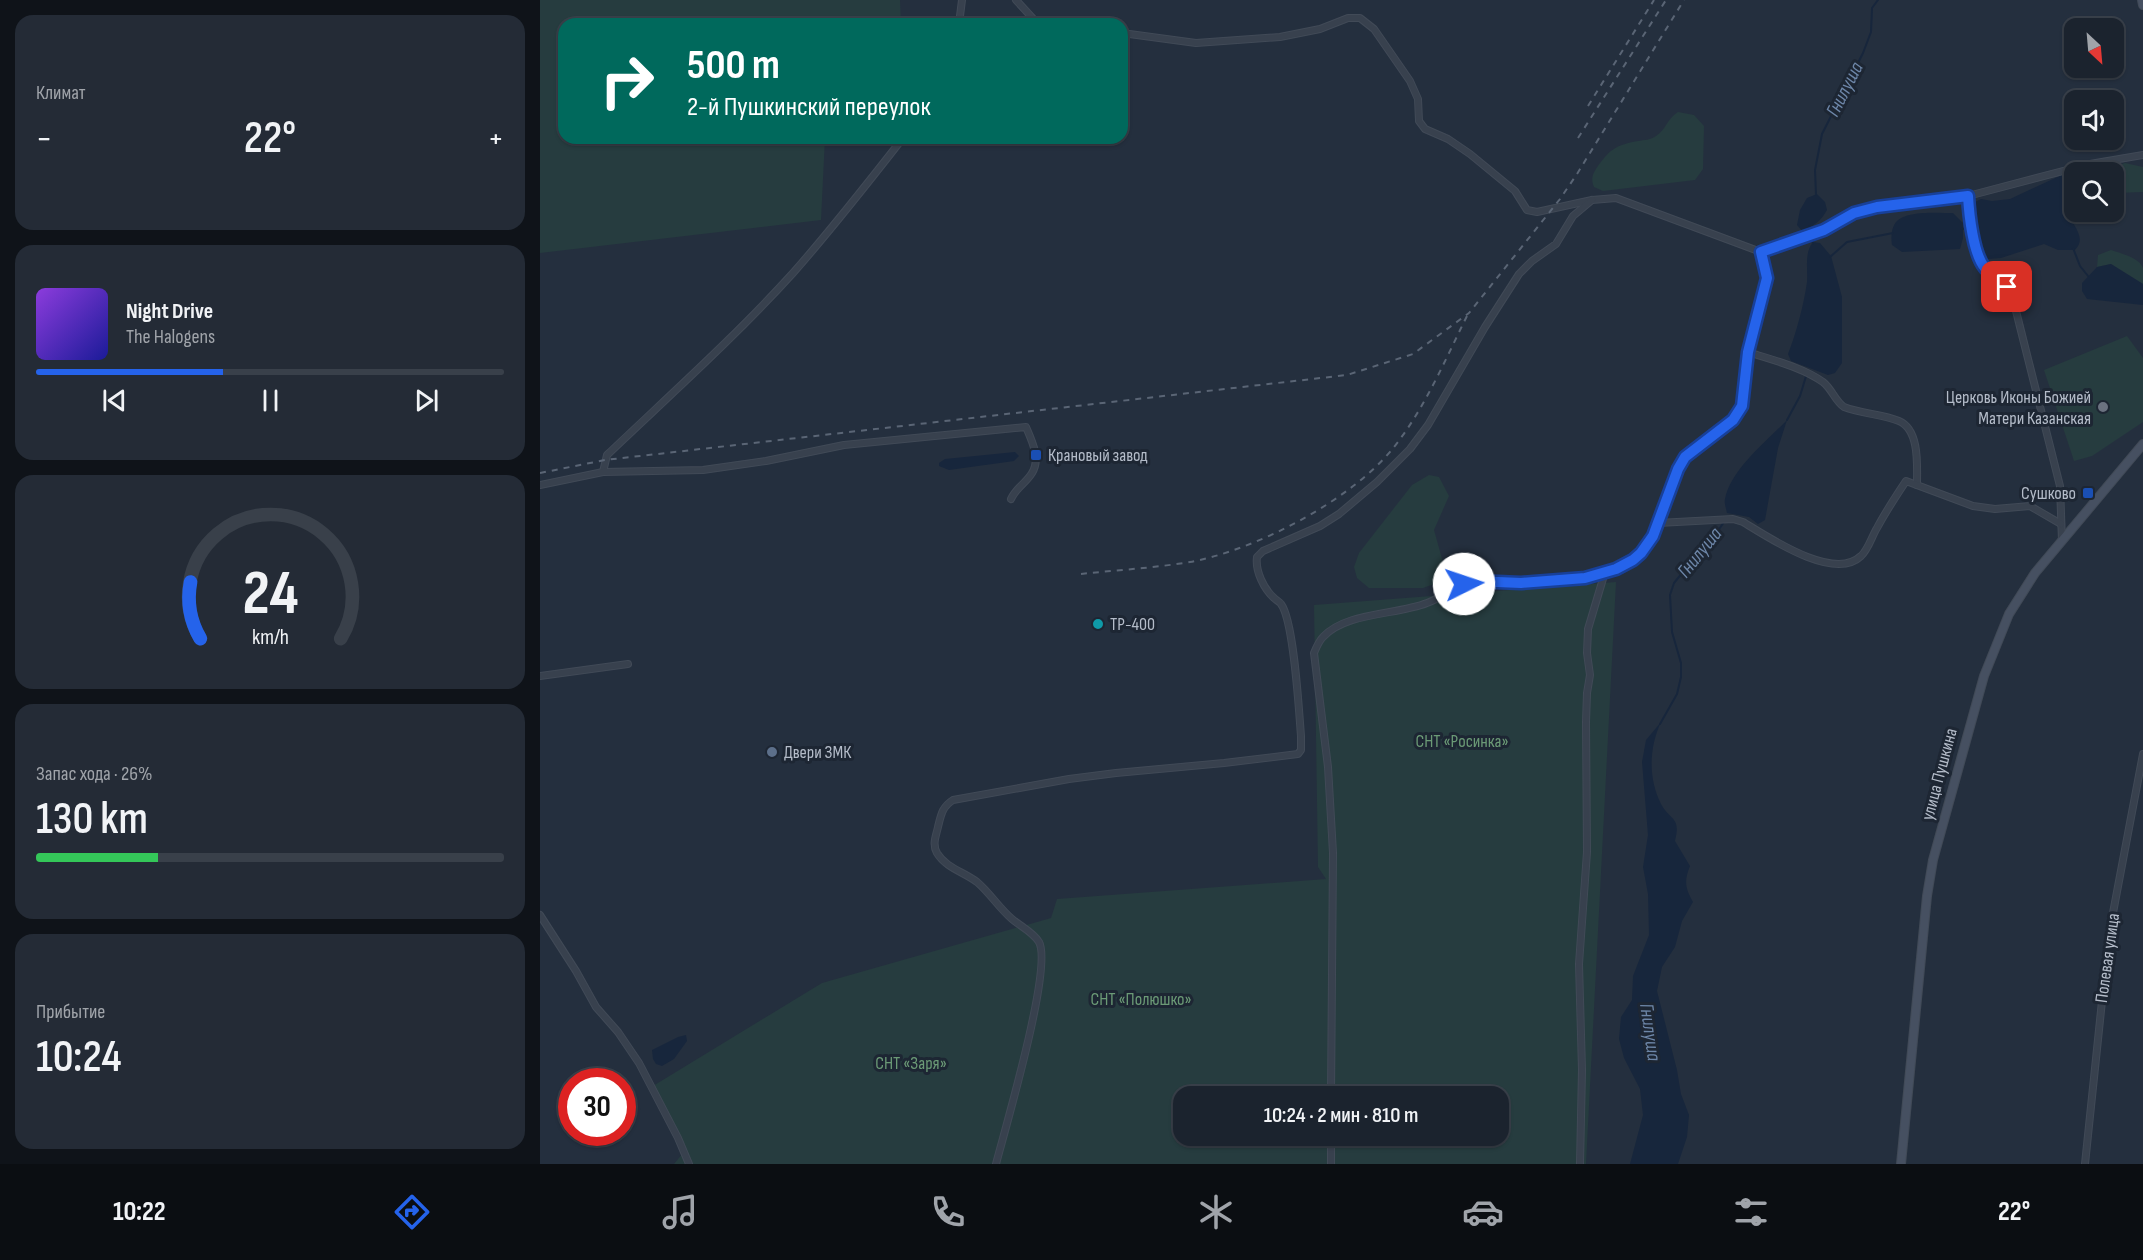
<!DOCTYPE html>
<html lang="ru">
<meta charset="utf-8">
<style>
:root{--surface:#1b232e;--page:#242b36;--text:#f1f3f6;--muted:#a0a4aa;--line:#39404a;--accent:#2563eb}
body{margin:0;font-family:"Sofia Sans Condensed",sans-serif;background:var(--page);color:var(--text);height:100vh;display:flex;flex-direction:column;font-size:22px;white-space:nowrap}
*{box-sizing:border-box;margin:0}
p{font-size:20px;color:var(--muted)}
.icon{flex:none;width:33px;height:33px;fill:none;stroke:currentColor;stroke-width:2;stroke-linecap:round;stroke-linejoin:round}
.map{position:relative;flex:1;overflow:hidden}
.panel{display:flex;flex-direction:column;gap:15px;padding:15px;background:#0f1319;width:540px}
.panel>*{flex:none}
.hud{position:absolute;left:18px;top:18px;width:570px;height:126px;border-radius:18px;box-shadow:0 2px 4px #0004,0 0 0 2px var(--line);background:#00695c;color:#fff;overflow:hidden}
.needle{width:39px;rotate:154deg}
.tools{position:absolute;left:1524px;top:18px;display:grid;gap:12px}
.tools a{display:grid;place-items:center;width:60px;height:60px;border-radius:12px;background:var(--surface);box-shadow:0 2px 4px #0004,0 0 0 2px var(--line);font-size:30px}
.speed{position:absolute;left:18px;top:1068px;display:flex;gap:12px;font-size:30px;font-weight:700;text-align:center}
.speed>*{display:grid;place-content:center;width:78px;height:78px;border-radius:50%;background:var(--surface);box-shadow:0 2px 4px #0004,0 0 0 2px var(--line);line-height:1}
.speed .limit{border:9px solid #d22;background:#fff;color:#111}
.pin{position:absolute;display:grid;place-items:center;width:51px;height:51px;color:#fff;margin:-26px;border-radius:12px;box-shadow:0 3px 9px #0006}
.me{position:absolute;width:66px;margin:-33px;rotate:86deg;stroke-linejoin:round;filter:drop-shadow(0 0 4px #0008)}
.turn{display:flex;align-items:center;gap:21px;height:126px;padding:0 30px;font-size:27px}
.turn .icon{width:78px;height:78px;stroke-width:2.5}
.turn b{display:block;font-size:42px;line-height:51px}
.big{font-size:45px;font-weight:600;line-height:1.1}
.panel .card{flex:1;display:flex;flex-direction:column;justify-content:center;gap:9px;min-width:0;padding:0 21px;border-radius:18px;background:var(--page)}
.panel .dial{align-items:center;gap:0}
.dial svg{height:156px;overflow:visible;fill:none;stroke:var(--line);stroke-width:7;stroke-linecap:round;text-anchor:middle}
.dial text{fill:var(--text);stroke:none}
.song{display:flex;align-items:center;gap:18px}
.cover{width:72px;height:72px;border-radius:9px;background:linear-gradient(135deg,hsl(270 70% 55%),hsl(240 70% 35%))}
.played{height:6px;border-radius:3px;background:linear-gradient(90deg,var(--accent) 40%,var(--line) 40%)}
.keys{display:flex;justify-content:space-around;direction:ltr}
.heat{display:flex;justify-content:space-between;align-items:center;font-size:33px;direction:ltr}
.charge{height:9px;border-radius:4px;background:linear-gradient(90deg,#34c759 26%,var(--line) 0)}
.trip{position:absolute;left:633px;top:1086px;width:336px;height:60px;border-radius:18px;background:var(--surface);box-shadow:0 2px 4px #0004,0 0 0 2px var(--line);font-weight:600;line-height:60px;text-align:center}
.dock{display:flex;height:96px;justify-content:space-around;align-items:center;background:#0b0e12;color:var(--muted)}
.dock .icon{width:42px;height:42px}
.dock .current{color:var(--accent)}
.dock b{font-size:27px;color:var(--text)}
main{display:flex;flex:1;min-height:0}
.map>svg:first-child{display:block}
.green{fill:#263c3f;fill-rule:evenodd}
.water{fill:#17263c}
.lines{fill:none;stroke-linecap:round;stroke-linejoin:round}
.stream{stroke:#17263c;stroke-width:2}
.street-casing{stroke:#414a57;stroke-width:8}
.secondary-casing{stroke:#414a57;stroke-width:10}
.street{stroke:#38414e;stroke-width:6}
.secondary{stroke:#465061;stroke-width:8}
.rail{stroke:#5a6575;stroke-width:2;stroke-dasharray:6 6;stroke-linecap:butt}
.route-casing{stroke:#184099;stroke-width:15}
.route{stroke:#2563eb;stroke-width:10}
.worship-dot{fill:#6b7280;stroke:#1d2633;stroke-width:2}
.transit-dot{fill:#1a4fb4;stroke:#1d2633;stroke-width:2}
.culture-dot{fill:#0f9aa8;stroke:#1d2633;stroke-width:2}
.service-dot{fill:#5c6f8a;stroke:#1d2633;stroke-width:2}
.labels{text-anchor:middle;stroke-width:6;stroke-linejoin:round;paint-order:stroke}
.poi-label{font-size:18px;fill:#b4bcc9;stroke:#1d2633;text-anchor:start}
.park-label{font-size:18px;fill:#6b9a76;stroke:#1d2633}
.street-label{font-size:18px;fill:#b4bcc9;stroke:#1d2633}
.water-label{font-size:20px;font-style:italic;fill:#6d86a8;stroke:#1d2633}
</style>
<main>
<section class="panel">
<div class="card"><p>Климат</p>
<div class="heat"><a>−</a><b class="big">22°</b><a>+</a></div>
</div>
<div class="card">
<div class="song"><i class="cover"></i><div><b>Night Drive</b><p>The Halogens</p></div></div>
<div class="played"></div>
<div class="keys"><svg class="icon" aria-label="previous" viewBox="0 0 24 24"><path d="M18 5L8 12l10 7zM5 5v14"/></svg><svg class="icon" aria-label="pause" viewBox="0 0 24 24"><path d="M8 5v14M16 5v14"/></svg><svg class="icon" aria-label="next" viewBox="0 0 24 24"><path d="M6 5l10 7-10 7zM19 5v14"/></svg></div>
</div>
<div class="card dial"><svg viewBox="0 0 100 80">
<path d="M14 69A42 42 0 1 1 86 69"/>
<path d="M14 69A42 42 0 0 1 9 40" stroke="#2563eb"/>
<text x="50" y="56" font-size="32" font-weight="700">24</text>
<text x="50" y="72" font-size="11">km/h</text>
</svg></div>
<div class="card"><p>Запас хода · 26%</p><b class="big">130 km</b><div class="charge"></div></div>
<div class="card"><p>Прибытие</p><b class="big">10:24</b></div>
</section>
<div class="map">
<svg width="1603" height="1164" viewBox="0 0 1603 1164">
<rect width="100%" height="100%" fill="#242f3e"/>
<g class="green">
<polygon points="0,0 360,0 361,24 24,24 24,138 285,138 281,220 0,253"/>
<path d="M 1138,112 L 1154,115 L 1164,126 L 1163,169 L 1155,180 L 1063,191 L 1054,187 C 1051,180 1052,175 1056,169 C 1069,150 1075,145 1098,141 C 1104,140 1111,140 1116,136 C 1126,130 1126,120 1138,112 Z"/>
<polygon points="1585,163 1603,167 1603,192 1576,193 1574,184 1581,176 1576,171 1578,166"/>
<path d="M 1571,250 C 1580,253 1600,258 1603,268 C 1603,273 1603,280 1603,284 L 1571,264 L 1557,267 L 1558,255 Z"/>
<polygon points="1587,336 1603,358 1603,422 1552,456 1534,461 1504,370"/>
<polygon points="889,475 899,477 909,496 894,530 906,573 900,582 883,588 829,588 817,578 814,567 819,553 872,485"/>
<path d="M 1076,582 L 1046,1164 L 134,1164 L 143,1153 L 113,1086 L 282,983 L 511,918 L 517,899 L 786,879 L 778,867 L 774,605 ZM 644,1096 L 958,1096 L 958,1136 L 644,1136 Z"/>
</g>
<g class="water">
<path d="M 1555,168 L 1576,171 L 1581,176 L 1574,184 L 1574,172 L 1534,172 L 1534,201 L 1528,211 C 1531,225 1548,237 1535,250 L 1518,250 L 1504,244 L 1461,258 L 1448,259 C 1437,246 1433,220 1433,203 L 1441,199 L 1452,201 L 1470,199 L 1526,173 Z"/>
<path d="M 1277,194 L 1285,202 L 1287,210 C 1281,221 1274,226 1262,231 L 1257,225 L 1260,210 L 1267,198 Z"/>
<path d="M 1413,213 L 1423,223 L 1423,238 L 1420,249 L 1362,252 L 1352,245 C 1351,238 1351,228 1356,222 C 1366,210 1399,213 1413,213 Z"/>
<path d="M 1273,242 L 1280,243 L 1291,256 L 1302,297 L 1302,363 L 1295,373 L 1288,375 L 1251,361 L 1248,354 C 1256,334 1264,304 1267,282 C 1268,268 1264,253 1273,242 Z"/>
<polygon points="1571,264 1603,284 1603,305 1547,299 1542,291 1542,283 1557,267"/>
<path d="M 1247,420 L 1238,448 L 1225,520 L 1218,524 L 1209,517 L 1187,513 C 1186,508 1184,503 1185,499 C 1191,469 1227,441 1247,420 Z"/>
<polygon points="475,452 479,456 474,461 409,470 399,466 399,463 405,459"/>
<path d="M 1121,722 C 1109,748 1108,778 1121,804 C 1131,822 1141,816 1135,841 L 1150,866 C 1144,881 1145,888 1153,902 L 1142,921 L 1135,947 L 1122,967 L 1117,991 L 1137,1070 L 1141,1094 L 1149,1115 L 1147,1137 L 1138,1164 L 1090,1164 L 1103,1115 L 1100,1089 L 1084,1058 L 1079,1039 L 1081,1017 L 1092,1000 L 1093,976 L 1109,935 L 1108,894 L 1103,867 L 1108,835 L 1102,762 L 1106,740 Z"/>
<polygon points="146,1035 147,1041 134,1059 122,1066 116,1064 113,1059 112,1050 138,1037"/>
</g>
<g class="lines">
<g class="stream">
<polyline points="1276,195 1275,170 1282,134 1323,53 1331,32 1332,8 1338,0"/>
<polyline points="1269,226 1273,244"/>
<polyline points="1421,229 1439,227"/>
<polyline points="1533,248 1540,266 1548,276"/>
<polyline points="1290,257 1307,242 1353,233"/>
<polyline points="1247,420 1260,396 1267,373"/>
<polyline points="1120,724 1137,694 1141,677 1141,663 1132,632 1130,595 1134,583 1164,546 1173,538 1184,522"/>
</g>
<defs>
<g id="street">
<polyline points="476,0 498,24"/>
<polyline points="419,24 422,0"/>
<polyline points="582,33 656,43 740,37 780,29 808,18 820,18 834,29 870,81 878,99 879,121 885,129 908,139 930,154 975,191 987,210 997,212 1052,200 1076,198 1221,252"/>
<path d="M 1428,196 C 1429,214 1433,253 1445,268 C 1456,282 1468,284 1474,303 L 1520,486 L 1522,541"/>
<polyline points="1221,252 1284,230 1314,213 1337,207 1428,196 1550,164 1603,155"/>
<path d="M 1208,352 C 1232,360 1262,367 1283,382 C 1292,389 1295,401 1304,407 C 1322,414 1342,414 1359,421 C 1380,430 1377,466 1377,485"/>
<path d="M 63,472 L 67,455 C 130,395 195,337 253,273 C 292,229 327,184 363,138"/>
<path d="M 0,485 L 63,472 L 163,470 L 226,461 L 304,445 L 486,427 C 492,441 501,459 492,473 C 486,483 476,488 471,499"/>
<path d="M 1118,523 L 1193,519 L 1203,522 C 1228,537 1294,582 1321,556 C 1328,550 1332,536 1337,528 C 1346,511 1356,496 1366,481 L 1433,506 L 1455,509 L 1490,506 L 1521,524"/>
<polyline points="0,676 88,664"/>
<polyline points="0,915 36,971 56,1007 78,1032 99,1063 138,1138 149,1164"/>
<path d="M 791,1096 L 793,853 L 788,767 L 774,653 C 776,648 779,641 783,637 C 806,612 857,615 887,603 C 902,598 916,584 932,582 C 947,579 963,583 978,583 C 1006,584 1038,580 1065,572"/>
<path d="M 456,1164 C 465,1129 513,967 499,942 C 493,932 480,926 472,919 C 459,908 450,893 437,882 C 424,872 406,868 397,853 C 392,844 396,836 398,827 C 401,815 402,807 413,800 L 529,779 L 576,773 L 684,763 L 758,754 L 761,750 L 761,736 C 759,712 754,621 741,604 C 740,602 736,600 734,598 C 724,589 715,571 717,557 L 723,551 L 780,526 L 799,514 L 837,482 L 870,449 L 888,425 L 945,327 L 979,274 L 992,261 L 1016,244 L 1033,216 L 1052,200"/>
<polyline points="791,1164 791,1136"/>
<polyline points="1040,1164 1042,1070 1039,964 1047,852 1046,722 1047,693 1050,675 1047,653 1048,629 1065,572 1076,569 1093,560 1101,553 1113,535 1138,469 1145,457 1193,420 1202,406 1208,352 1227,278 1221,252"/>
<polyline points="1545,1164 1569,934 1603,754"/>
</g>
<g id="secondary">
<polyline points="1602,0 1603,5"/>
<polyline points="1361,1164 1387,896 1393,860 1444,676 1469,614 1495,573 1603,444"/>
</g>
</defs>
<use href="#street" class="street-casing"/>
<use href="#secondary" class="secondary-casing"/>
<use href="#street" class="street"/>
<use href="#secondary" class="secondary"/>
<g class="rail">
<polyline points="1048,106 1114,0"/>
<polyline points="1038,138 1126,0"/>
<polyline points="0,473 65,460 807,375 873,354 929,313 1020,199 1037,174 1144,0"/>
<path d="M 541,574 C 577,570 614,568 650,562 C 716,550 812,500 854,447 C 885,408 905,360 927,316"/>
</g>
</g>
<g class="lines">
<defs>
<path id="route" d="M 924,584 L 934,581 L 981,583 L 1045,578 L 1076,569 L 1093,560 L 1101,553 L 1113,536 L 1138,469 L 1145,457 L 1193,420 L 1202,406 L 1208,352 L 1227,278 L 1221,252 L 1284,230 L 1314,213 L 1337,207 L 1428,196 C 1429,214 1433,254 1445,268 C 1451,275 1459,281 1467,287"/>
</defs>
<use href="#route" class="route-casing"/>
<use href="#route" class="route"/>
</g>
<circle class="worship-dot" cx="1563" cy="407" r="6"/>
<g class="transit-dot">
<rect x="490" y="449" width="12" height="12" rx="3"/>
<rect x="1542" y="487" width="12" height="12" rx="3"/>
</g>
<circle class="culture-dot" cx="558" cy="624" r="6"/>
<circle class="service-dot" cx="232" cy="752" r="6"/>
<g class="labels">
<g class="poi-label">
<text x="1551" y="403" text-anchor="end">Церковь Иконы Божией<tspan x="1551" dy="21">Матери Казанская</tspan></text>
<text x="508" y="461">Крановый завод</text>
<text x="1536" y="499" text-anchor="end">Сушково</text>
<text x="570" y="630">ТР-400</text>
<text x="244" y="758">Двери ЗМК</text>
</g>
<g class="park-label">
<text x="922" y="747">СНТ «Росинка»</text>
<text x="601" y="1005">СНТ «Полюшко»</text>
<text x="371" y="1069">СНТ «Заря»</text>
</g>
<g class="street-label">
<text transform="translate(1399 774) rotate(-75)" y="6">улица Пушкина</text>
<text transform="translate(1567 958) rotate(-82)" y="6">Полевая улица</text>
</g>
<g class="water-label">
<text transform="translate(1304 89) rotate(-63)" y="7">Гнилуша</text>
<text transform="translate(1159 552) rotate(-51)" y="7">Гнилуша</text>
<text transform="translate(1111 1032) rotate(82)" y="7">Гнилуша</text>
</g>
</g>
</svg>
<div class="tools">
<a><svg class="needle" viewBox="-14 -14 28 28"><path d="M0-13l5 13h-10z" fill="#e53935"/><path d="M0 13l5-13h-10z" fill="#a0a4aa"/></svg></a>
<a><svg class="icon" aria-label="sound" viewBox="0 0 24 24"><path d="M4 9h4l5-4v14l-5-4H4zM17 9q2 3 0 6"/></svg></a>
<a><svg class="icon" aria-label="search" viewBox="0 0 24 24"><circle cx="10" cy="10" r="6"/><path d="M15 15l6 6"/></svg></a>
</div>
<div class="speed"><div class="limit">30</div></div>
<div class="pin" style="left:1467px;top:287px;background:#d93025"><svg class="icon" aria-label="arrive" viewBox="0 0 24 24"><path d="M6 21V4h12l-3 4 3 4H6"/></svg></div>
<svg class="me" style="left:924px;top:584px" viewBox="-20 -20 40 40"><circle r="19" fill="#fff"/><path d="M0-13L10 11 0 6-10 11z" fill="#2563eb"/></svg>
<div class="trip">10:24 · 2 мин · 810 m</div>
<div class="hud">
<div class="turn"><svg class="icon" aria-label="right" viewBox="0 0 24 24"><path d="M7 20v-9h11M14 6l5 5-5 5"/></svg><div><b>500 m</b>2-й Пушкинский переулок</div></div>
</div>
</div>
</main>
<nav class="dock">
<b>10:22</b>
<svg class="icon current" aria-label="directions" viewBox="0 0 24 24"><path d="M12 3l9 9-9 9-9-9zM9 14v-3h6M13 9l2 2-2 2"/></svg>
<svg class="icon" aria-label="music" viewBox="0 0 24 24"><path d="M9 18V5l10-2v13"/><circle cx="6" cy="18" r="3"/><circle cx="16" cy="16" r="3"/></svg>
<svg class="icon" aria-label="phone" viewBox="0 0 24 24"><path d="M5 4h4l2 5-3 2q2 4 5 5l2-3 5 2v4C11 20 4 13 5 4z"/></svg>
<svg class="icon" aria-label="climate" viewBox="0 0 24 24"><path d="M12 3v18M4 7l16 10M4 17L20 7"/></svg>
<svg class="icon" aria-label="car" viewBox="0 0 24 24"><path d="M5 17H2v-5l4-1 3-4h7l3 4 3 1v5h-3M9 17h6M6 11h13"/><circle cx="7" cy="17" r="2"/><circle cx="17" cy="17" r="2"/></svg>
<svg class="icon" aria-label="filters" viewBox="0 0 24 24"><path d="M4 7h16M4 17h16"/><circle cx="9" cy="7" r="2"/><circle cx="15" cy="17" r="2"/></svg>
<b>22°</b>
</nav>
